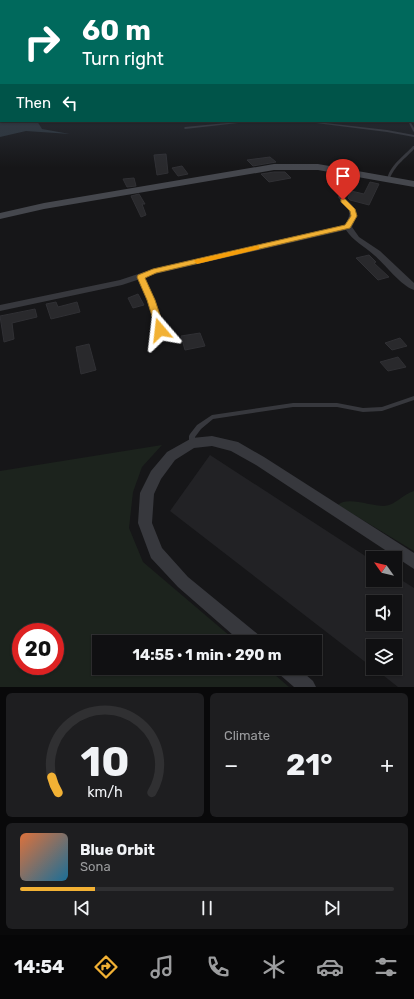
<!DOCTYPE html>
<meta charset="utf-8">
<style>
:root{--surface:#101012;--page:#1e1e20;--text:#f1f3f6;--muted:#9c9d9f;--line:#303032;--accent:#f2b134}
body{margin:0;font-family:Rubik,sans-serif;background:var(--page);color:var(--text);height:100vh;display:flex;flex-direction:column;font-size:15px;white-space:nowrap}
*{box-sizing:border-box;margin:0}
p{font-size:13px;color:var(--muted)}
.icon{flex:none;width:22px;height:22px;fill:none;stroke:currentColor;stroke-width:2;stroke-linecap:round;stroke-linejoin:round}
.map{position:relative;height:687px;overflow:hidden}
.sheet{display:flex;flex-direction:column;gap:6px;padding:6px;background:#09090a;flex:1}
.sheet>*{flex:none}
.hud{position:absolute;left:0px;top:0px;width:414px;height:122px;box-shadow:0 1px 3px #0004,0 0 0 1px var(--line);background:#00695c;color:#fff;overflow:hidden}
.needle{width:26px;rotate:304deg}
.controls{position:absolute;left:366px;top:551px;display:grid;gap:8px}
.controls a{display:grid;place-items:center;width:36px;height:36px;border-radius:0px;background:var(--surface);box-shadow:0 1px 3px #0004,0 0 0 1px var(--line);font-size:20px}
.speed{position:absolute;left:12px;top:623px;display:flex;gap:8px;font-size:20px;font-weight:700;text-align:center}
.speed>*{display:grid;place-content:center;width:52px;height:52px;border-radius:50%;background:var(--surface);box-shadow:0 1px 3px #0004,0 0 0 1px var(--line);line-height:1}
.speed .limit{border:6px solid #d22;background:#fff;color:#111}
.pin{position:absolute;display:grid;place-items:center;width:34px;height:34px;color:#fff;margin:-41px -17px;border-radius:50% 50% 50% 0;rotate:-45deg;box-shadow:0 0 4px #0007}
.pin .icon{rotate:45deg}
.me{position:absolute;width:44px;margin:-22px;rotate:343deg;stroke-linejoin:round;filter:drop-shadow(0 0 3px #0008)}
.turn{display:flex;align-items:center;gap:14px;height:84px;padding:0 16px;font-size:18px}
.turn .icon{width:52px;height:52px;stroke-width:2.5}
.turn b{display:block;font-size:28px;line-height:34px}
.then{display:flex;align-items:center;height:38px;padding:0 16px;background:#0003;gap:8px;font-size:15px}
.big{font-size:30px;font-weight:700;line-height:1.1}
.sheet .card{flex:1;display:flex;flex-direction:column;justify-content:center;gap:6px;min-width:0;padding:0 14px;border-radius:6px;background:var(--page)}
.sheet .dial{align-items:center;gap:0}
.dial svg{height:104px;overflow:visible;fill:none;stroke:var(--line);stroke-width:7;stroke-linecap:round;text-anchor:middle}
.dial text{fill:var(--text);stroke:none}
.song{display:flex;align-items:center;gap:12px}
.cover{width:48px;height:48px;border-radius:6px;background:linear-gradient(135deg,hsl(20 70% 55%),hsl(200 70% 35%))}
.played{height:4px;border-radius:2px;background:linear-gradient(90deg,var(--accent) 20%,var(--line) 20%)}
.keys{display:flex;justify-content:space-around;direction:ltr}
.heat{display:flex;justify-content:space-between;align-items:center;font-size:22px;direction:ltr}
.sheet .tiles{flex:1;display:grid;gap:6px;grid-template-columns:1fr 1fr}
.card:last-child{grid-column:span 2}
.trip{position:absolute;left:92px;top:635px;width:230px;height:40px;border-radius:0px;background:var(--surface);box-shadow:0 1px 3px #0004,0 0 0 1px var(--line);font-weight:700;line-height:40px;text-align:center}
.menu{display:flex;height:64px;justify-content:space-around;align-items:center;background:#060607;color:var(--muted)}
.menu .icon{width:28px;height:28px}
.menu .selected{color:var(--accent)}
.menu b{font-size:18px;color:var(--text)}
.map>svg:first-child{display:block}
.built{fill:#222225;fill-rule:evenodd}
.green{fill:#1c231d;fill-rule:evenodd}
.water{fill:#2c353c}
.building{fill:#29292c;stroke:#303034}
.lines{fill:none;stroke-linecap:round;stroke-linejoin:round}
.lane{fill:#37383d;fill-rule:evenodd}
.street{fill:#37383d;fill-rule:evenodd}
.secondary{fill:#45474d;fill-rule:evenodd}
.route{fill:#f2b134;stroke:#9d7322}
.slow{fill:#f59e0b}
</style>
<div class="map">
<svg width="414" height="687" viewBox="0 0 414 687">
<rect width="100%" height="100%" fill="#161618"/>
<path class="built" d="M 210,455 L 373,561 L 373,580 L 395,580 L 395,576 L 414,588 L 414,687 L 398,687 L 374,668 L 395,668 L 395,646 L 373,646 L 373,668 L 170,511 ZM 373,602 L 395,602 L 395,624 L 373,624 Z"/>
<g class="green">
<path d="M 162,445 L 142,467 L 133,492 L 129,528 L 143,562 L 237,642 L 99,642 L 99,668 L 267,668 L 289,687 L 0,687 L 0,471 ZM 21,632 L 55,632 L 55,666 L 21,666 Z"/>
<path d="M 414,491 L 414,551 L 338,505 C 347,496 371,506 384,506 C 396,505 403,494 414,491 Z"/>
</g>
<polygon class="water" points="0,98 1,121 37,121 42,129 70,134 26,131 0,137"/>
<g class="building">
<polygon points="166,154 168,173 157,175 154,155"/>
<polygon points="270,157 276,162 253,166 247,160"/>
<polygon points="182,166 188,174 178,176 172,168"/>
<polygon points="274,172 285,172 291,178 269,182 261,174"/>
<polygon points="134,178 136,186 127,187 123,179"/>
<polygon points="370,182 379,184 369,205 350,200 348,198 351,191 364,194"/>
<polygon points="139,194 145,204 142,204 146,215 141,217 131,196"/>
<polygon points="369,255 376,262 374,263 389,277 378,280 356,258"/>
<polygon points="138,294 144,305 133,308 128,298"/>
<polygon points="56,302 58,307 77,302 80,312 51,319 46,304"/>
<polygon points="35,309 37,317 12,323 14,339 4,342 0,316"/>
<polygon points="200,333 205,346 185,350 181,336"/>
<polygon points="400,338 407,346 392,350 385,343"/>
<polygon points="89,344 96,370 81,374 76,347"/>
<polygon points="398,357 406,367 388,371 380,362"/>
</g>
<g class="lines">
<g class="lane">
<polygon points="247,121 256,121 185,129 184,128 185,127"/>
<polygon points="300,121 308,121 387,130 414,135 414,137 387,132"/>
<polygon points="408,121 410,121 414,128 414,132 413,131"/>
<path d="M 413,146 L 414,146 L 414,149 C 403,161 396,164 389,180 L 387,180 C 389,166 404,156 413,146 Z"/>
<polygon points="139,276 141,276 143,277 153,300 162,330 162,331 160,332 158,330 149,300 139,277"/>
<polygon points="414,396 414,400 382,411 363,412 337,407 293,407 213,419 201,429 195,437 195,443 194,445 192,446 190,445 189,443 189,436 190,434 197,425 212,415 293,403 337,403 363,408 382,407"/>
</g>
<g class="street">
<path d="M 354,170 L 357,172 L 344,197 C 356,209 360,211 352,227 L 359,237 L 380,251 L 414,283 L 414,290 C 401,286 385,264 374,255 C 364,246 353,241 346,230 L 155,274 L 122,285 L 0,311 L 0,305 L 120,280 L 153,269 L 345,225 C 354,209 348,210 338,197 L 351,172 Z"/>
<polygon points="212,436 238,442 264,457 414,553 414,569 256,465 231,451 212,446 194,448 175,460 161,479 154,494 152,523 162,548 188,577 260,636 262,642 241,642 178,587 151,558 138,523 140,493 151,471 167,452 192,438"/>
<polygon points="276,668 298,668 313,681 316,687 294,687 279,674"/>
</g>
<polygon class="secondary" points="274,164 318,164 414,181 414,187 318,170 274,170 44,209 0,219 0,213 44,203"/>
</g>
<linearGradient id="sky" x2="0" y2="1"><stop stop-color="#0c0c0d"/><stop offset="0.43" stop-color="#363c48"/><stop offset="1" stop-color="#363c48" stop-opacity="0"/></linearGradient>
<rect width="414" height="168" fill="url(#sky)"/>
<polygon class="route" points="341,199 345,199 355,209 357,216 350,228 156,273 145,278 155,300 165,330 163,332 157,332 147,300 137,277 138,275 153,269 345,225 351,216 350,211 341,202"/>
<polygon class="slow" points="256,246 259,246 259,249 197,264 194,261 195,260"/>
</svg>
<div class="controls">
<a><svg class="needle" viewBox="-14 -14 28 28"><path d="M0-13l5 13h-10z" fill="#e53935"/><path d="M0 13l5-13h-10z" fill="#9c9d9f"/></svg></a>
<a><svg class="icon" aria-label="sound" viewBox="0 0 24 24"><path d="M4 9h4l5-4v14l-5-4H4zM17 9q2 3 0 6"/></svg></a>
<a><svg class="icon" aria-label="layers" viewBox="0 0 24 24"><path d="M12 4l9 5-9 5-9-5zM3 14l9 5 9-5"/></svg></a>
</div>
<div class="speed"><div class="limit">20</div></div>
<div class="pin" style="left:343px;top:200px;background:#d93025"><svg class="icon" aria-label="arrive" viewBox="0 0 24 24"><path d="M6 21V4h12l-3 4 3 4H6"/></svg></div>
<svg class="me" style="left:160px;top:330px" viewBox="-20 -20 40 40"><path d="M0-17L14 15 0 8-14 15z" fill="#f2b134" stroke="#fff" stroke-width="4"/></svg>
<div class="trip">14:55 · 1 min · 290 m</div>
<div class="hud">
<div class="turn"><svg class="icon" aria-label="right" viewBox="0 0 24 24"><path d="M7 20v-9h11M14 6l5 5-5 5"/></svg><div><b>60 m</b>Turn right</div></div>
<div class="then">Then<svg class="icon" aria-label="left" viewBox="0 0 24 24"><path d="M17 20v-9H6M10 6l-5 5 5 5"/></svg></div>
</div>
</div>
<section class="sheet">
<div class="tiles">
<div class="card dial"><svg viewBox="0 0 100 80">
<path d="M14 69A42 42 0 1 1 86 69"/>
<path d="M14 69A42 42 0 0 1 9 57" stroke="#f2b134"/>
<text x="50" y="56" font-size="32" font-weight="700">10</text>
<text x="50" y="72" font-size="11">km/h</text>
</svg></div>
<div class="card"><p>Climate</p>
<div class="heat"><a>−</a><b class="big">21°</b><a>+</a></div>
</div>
<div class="card">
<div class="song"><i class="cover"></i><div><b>Blue Orbit</b><p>Sona</p></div></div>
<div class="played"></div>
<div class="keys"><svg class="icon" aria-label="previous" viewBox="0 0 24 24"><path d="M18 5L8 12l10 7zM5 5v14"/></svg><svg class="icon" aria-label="pause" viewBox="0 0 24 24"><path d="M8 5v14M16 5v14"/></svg><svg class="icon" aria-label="next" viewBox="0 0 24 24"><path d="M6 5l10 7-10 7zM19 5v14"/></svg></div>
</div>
</div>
</section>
<nav class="menu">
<b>14:54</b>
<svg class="icon selected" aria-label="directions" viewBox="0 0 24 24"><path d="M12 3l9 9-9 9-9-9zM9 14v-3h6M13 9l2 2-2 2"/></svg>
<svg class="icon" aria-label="music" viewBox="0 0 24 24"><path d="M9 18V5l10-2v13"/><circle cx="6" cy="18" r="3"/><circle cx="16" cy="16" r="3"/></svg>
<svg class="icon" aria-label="phone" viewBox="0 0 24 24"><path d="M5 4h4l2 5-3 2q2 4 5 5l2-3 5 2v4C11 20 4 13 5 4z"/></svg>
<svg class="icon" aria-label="climate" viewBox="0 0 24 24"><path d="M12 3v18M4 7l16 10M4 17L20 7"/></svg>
<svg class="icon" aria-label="car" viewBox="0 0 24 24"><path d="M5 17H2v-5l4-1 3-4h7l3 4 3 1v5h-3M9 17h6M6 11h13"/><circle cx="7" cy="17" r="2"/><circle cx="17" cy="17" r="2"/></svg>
<svg class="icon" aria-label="filters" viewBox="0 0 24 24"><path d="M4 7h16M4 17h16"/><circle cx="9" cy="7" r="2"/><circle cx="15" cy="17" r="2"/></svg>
</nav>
